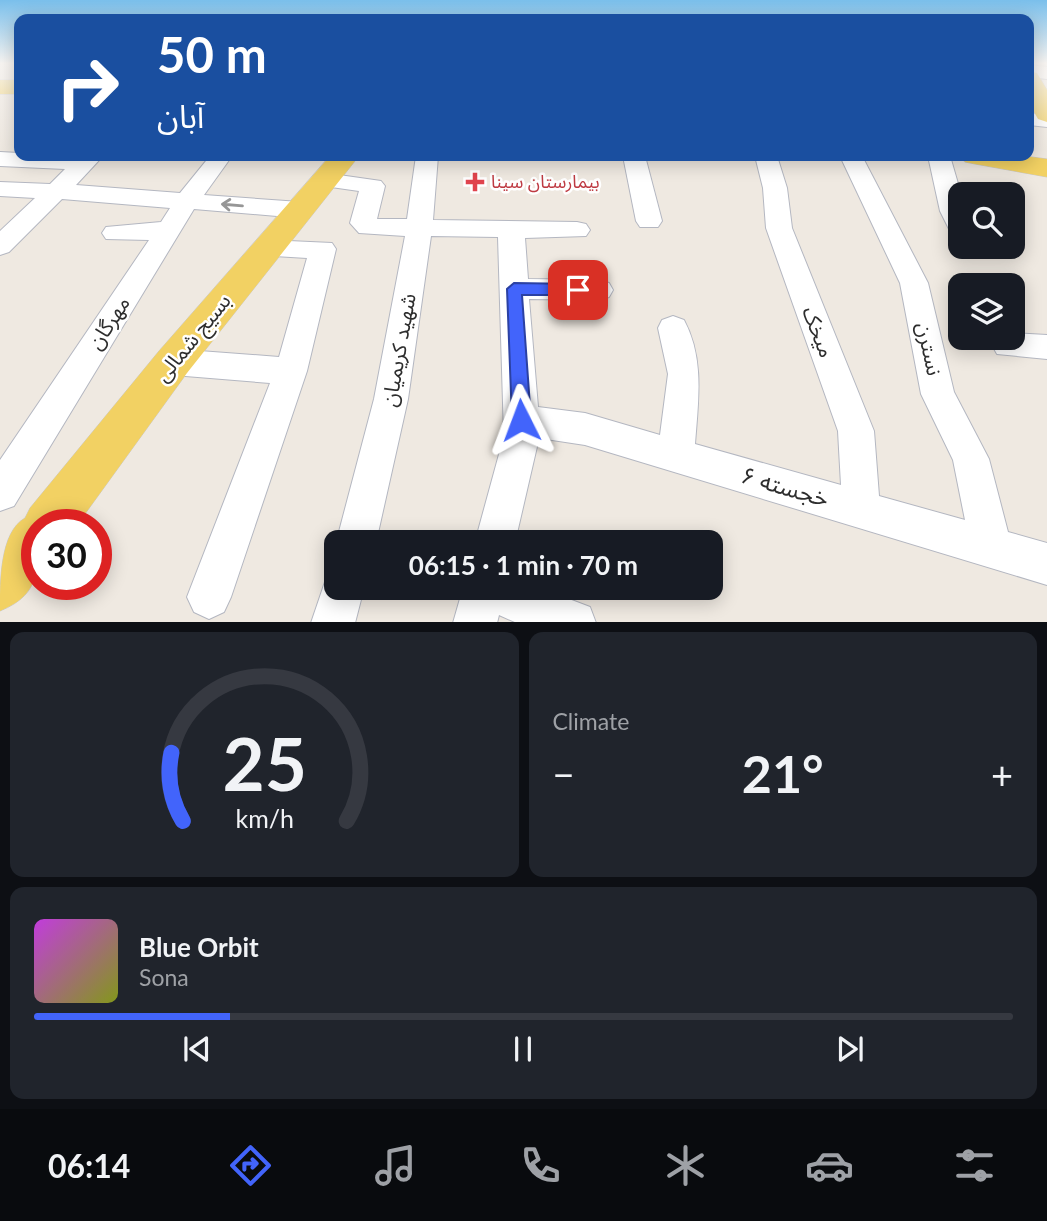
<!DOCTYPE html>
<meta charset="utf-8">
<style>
:root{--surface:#171b24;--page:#20242c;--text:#f1f3f6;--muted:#9ea1a6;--line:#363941;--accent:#4264fb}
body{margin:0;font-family:Lato,"Noto Sans Arabic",sans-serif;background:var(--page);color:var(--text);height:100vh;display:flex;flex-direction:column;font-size:26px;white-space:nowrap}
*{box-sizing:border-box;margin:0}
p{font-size:23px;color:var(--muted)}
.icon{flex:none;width:38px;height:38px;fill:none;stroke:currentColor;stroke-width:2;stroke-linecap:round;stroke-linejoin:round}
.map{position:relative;height:622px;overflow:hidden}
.drawer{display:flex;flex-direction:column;gap:10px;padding:10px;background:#0d0f14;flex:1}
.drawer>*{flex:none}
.banner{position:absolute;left:14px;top:14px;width:1020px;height:147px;border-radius:14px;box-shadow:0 4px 18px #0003;background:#1a4fa0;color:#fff;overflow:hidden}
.buttons{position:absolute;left:948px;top:182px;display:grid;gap:14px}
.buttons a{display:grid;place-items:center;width:77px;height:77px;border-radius:14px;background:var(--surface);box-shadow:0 4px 18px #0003;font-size:35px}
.speed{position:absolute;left:21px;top:509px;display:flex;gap:14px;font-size:35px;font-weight:700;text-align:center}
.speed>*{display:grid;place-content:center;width:91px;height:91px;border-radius:50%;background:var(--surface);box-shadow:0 4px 18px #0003;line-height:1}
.speed .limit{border:10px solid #d22;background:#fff;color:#111}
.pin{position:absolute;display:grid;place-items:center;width:60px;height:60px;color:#fff;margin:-30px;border-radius:14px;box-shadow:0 4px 10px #0006}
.me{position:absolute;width:77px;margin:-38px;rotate:357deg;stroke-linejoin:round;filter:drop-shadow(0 0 5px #0008)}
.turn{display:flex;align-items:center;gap:24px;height:147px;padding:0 28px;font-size:32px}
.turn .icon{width:91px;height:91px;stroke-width:2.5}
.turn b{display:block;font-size:49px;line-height:60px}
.big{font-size:52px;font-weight:700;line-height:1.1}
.drawer .card{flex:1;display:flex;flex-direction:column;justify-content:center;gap:10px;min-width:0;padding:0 24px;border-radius:14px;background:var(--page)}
.drawer .dial{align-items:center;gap:0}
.dial svg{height:182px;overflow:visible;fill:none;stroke:var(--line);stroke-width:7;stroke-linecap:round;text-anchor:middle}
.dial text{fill:var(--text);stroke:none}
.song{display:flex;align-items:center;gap:21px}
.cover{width:84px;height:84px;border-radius:10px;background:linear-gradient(135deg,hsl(290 70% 55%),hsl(70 70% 35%))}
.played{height:7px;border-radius:4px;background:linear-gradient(90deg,var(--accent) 20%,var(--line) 20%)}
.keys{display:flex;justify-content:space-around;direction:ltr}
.heat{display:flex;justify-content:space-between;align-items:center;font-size:38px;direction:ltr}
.drawer .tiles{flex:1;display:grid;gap:10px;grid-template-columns:1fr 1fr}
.card:last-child{grid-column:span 2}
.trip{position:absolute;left:324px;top:530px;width:399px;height:70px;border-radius:14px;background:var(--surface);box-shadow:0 4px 18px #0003;font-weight:700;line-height:70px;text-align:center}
.menu{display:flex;height:112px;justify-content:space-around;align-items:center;background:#090b0e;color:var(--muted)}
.menu .icon{width:49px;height:49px}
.menu .active{color:var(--accent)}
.menu b{font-size:32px;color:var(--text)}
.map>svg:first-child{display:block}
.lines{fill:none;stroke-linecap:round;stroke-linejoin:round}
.minor-casing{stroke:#b4b7c1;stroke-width:2}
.major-casing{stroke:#c9c9c9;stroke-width:1}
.minor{fill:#fff;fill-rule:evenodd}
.major{fill:#f2d163;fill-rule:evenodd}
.oneway{stroke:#969696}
.route{fill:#4264fb;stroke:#2b41a3;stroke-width:2}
.health-dot{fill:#e0444e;stroke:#fff;stroke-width:2.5}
.labels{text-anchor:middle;stroke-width:5;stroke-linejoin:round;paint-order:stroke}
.far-health-label{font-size:18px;fill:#be3a42;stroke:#fff;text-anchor:start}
.street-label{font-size:21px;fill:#2e2e2e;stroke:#fff}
.near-street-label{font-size:24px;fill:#2e2e2e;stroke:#fff}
</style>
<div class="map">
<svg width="1047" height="623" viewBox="0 0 1047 623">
<rect width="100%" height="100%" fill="#efe9e1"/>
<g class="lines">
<defs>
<g id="minor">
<polygon points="1029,65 1047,67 1047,79 1029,77"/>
<polygon points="1029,113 1047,115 1047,127 1029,125"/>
<polygon points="0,152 19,153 19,156 103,156 76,185 180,193 210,156 232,156 204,195 300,202 309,204 313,210 309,216 300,218 194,209 14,506 0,511 0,460 149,240 106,239 102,233 106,227 161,222 170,208 62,199 9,252 0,255 0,231 35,198 0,196 0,182 50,184 65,169 0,166"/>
<path d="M 416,156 L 438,156 L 433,220 L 577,222 L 586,224 L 590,230 L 586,236 L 525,238 L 528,279 L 599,280 L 609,283 L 613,290 L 609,297 L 599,300 L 529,299 L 538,407 L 585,413 L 660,435 L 668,374 L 658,328 L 662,320 L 673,316 L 684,320 C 705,359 698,402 695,444 L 841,485 L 838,431 L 766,228 L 763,188 L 755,156 L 777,156 L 787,188 L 792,228 L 874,431 L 879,496 L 965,520 L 953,460 L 921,394 L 900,283 L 840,156 L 862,156 L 928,283 L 954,392 L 989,459 L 1008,532 L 1047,543 L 1047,585 L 585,445 L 539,438 L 515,542 L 475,542 L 504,436 L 498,237 L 431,236 L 408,399 L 376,542 L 336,543 L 374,399 L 405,236 L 359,233 L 350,223 L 359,191 L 317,185 L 313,180 L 317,175 L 325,173 L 381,181 L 385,186 L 377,219 L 407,219 Z"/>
<polygon points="623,156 645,156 662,221 658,227 640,227 636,221"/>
<polygon points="928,156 950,156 961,194 961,237 952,235 940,211"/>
<polygon points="267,240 332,243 336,249 307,371 231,597 224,612 209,619 194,612 187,597 270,383 173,375 162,371 157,362 162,353 173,349 279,357 307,258 258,255 254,249 258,243"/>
<polygon points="1013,333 1047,335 1047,359 997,354 992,345 996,338 1013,338"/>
<polygon points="336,570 336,588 364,588 355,623 311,623 328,573"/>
<polygon points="463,588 540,588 590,607 596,623 517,623 499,615 497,623 453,623"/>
</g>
<g id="major">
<polygon points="1029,71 1037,73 1047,90 1047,122 1038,119 1029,103"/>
<rect x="0" y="80" width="19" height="14"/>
<path d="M 330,156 L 359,156 L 187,373 L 77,525 L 37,525 C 37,566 44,593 0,611 C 0,581 0,532 25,518 L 30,508 L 159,351 Z"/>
<polygon points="961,156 1024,156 1047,159 1047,177 975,164 965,162"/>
</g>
</defs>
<use href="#minor" class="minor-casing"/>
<use href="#major" class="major-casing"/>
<use href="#minor" class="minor"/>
<use href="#major" class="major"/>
</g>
<defs><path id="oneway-shaft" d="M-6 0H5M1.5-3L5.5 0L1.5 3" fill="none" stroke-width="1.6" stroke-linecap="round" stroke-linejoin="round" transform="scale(1.75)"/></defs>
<use class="oneway" href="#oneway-shaft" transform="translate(232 205) rotate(-175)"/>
<linearGradient id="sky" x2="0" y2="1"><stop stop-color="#7abfeb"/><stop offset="0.42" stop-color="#f8f5f2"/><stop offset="1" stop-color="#f8f5f2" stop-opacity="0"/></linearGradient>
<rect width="1047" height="151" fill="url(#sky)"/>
<polygon class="route" points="514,283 578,284 585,290 578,295 522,295 531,420 528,426 515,426 512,420 507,289"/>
<path class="health-dot" d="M471.5 171.5h7v7h7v7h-7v7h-7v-7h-7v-7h7z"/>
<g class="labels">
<g class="far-health-label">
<text x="491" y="188">بیمارستان سینا</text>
</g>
<g class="street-label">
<text transform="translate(109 323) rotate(-57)" y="7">مهرگان</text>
<text transform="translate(818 332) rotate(69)" y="7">میخک</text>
<text transform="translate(193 338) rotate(-51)" y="7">بسیج شمالی</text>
<text transform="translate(929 349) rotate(78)" y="7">نسترن</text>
<text transform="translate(399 350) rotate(-80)" y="7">شهید کریمیان</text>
</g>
<g class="near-street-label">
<text transform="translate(785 487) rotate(16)" y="8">خجسته ۶</text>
</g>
</g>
</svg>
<div class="buttons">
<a><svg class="icon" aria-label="search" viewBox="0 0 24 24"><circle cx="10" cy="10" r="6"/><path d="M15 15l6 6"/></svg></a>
<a><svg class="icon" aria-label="layers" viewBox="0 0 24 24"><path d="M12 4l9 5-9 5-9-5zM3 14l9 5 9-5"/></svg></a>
</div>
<div class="speed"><div class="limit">30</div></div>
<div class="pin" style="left:578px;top:290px;background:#d93025"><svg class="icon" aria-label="arrive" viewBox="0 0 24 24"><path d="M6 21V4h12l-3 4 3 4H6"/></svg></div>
<svg class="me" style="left:521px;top:420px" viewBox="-20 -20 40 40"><path d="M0-17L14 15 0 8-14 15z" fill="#4264fb" stroke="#fff" stroke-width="4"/></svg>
<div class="trip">06:15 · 1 min · 70 m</div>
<div class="banner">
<div class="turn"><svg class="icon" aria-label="right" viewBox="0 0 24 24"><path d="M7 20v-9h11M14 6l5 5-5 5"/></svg><div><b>50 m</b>آبان</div></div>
</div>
</div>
<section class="drawer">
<div class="tiles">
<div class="card dial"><svg viewBox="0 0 100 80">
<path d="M14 69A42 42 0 1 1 86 69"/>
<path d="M14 69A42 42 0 0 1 9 39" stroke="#4264fb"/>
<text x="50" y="56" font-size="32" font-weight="700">25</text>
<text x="50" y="72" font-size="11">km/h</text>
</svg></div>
<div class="card"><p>Climate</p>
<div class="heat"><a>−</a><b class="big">21°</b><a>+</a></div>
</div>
<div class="card">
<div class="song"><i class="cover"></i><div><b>Blue Orbit</b><p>Sona</p></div></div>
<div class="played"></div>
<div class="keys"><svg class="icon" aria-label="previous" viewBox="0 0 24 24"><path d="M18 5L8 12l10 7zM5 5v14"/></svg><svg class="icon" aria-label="pause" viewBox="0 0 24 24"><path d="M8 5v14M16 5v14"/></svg><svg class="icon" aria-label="next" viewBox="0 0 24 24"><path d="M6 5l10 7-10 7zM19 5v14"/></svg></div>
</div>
</div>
</section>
<nav class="menu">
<b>06:14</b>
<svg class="icon active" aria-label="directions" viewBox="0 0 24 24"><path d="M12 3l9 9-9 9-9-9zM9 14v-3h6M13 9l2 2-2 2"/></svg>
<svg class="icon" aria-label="music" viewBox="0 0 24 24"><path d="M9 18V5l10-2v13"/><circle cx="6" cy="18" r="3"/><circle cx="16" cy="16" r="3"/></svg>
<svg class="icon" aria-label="phone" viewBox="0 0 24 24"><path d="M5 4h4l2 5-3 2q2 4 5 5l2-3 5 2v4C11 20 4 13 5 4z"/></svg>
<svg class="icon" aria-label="climate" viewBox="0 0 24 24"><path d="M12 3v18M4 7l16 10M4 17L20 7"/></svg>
<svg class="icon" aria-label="car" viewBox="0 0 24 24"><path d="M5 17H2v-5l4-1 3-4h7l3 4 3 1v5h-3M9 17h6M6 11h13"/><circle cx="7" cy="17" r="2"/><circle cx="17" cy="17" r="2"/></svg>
<svg class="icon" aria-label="filters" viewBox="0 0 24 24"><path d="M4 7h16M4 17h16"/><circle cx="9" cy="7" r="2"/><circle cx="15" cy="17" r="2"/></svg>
</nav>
